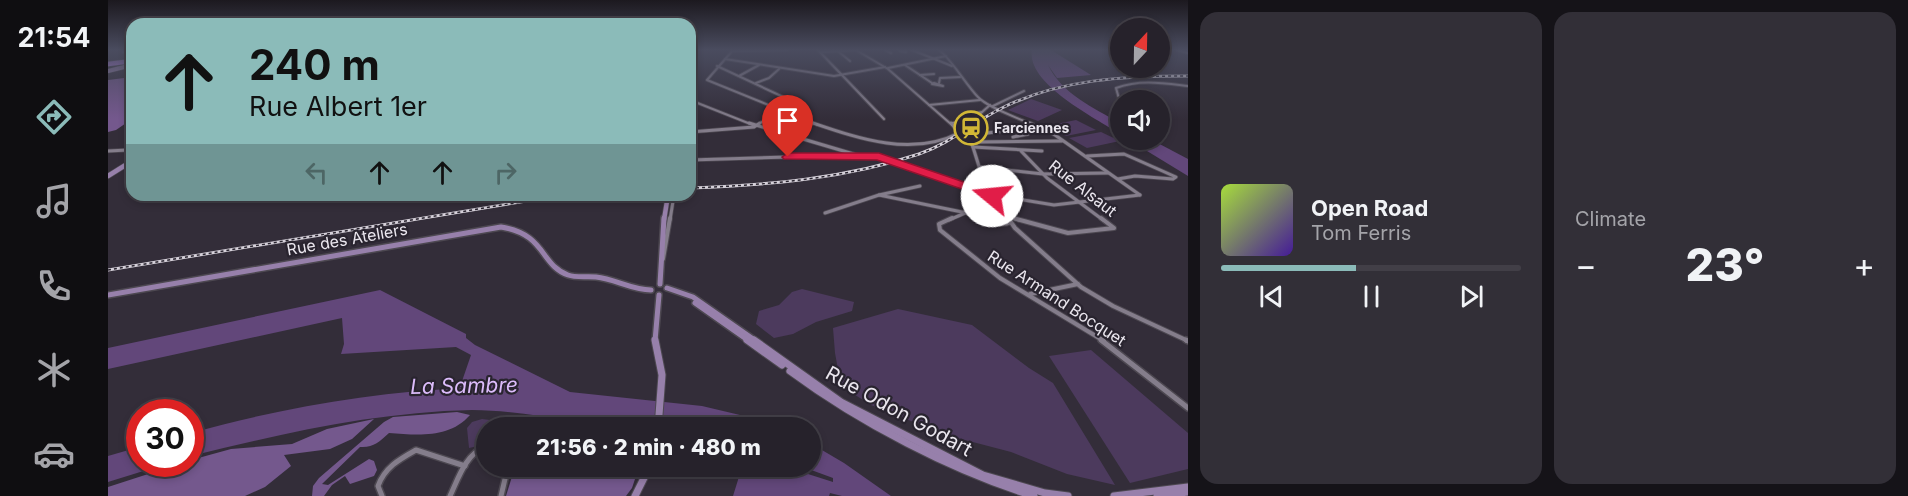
<!DOCTYPE html>
<meta charset="utf-8">
<style>
:root{--surface:#26222b;--page:#322f37;--text:#f1f3f6;--muted:#a4a4a9;--line:#423f47;--accent:#8bbbb9}
body{margin:0;font-family:Inter,sans-serif;background:var(--page);color:var(--text);height:100vh;display:flex;flex-direction:column;font-size:22px;white-space:nowrap}
*{box-sizing:border-box;margin:0}
p{font-size:20px;color:var(--muted)}
.icon{flex:none;width:33px;height:33px;fill:none;stroke:currentColor;stroke-width:2;stroke-linecap:round;stroke-linejoin:round}
.map{position:relative;flex:1;overflow:hidden}
.side{display:flex;flex-direction:column;gap:12px;padding:12px;background:#151318;width:720px}
.side>*{flex:none}
.top-card{position:absolute;left:18px;top:18px;width:570px;height:183px;border-radius:18px;box-shadow:0 3px 9px #0003,0 0 0 2px var(--line);background:#8bbbb9;color:#111;overflow:hidden}
.needle{width:39px;rotate:22deg}
.buttons{position:absolute;left:1002px;top:18px;display:grid;gap:12px}
.buttons a{display:grid;place-items:center;width:60px;height:60px;border-radius:50%;background:var(--surface);box-shadow:0 3px 9px #0003,0 0 0 2px var(--line);font-size:30px}
.speed{position:absolute;left:18px;top:399px;display:flex;gap:12px;font-size:30px;font-weight:700;text-align:center}
.speed>*{display:grid;place-content:center;width:78px;height:78px;border-radius:50%;background:var(--surface);box-shadow:0 3px 9px #0003,0 0 0 2px var(--line);line-height:1}
.speed .limit{border:9px solid #d22;background:#fff;color:#111}
.pin{position:absolute;display:grid;place-items:center;width:51px;height:51px;color:#fff;margin:-62px -26px;border-radius:50% 50% 50% 0;rotate:-45deg;box-shadow:0 0 6px #0007}
.pin .icon{rotate:45deg}
.me{position:absolute;width:66px;margin:-33px;rotate:287deg;stroke-linejoin:round;filter:drop-shadow(0 0 4px #0008)}
.turn{display:flex;align-items:center;gap:21px;height:126px;padding:0 24px;font-size:27px}
.turn .icon{width:78px;height:78px;stroke-width:2.5}
.turn b{display:block;font-size:42px;line-height:51px}
.lanes{display:flex;align-items:center;height:57px;padding:0 24px;background:#0003;justify-content:center;gap:30px;direction:ltr}
.lanes .off{opacity:.35}
.big{font-size:45px;font-weight:800;line-height:1.1}
.side .card{flex:1;display:flex;flex-direction:column;justify-content:center;gap:9px;min-width:0;padding:0 21px;border-radius:18px;background:var(--page)}
.song{display:flex;align-items:center;gap:18px}
.cover{width:72px;height:72px;border-radius:9px;background:linear-gradient(135deg,hsl(80 70% 55%),hsl(260 70% 35%))}
.played{height:6px;border-radius:3px;background:linear-gradient(90deg,var(--accent) 45%,var(--line) 45%)}
.keys{display:flex;justify-content:space-around;direction:ltr}
.heat{display:flex;justify-content:space-between;align-items:center;font-size:33px;direction:ltr}
.side .tiles{flex:1;display:grid;gap:12px;grid-template-columns:repeat(2,1fr)}
.trip{position:absolute;left:368px;top:417px;width:345px;height:60px;border-radius:30px;background:var(--surface);box-shadow:0 3px 9px #0003,0 0 0 2px var(--line);font-weight:800;line-height:60px;text-align:center}
main{display:flex;flex:1;min-height:0}
.tabs{display:flex;flex-direction:column;width:108px;justify-content:space-around;align-items:center;background:#0f0e11;color:var(--muted)}
.tabs .icon{width:42px;height:42px}
.tabs .on{color:var(--accent)}
.tabs b{font-size:27px;color:var(--text)}
.map>svg:first-child{display:block}
.green{fill:#4c3a5d}
.forest{fill:#74588d}
.water{fill:#62477a}
.lines{fill:none;stroke-linecap:round;stroke-linejoin:round}
.street-far3-casing{stroke:#4d4851;stroke-width:4}
.street-far2-casing{stroke:#4d4851;stroke-width:4.5}
.street-far1-casing{stroke:#4d4851;stroke-width:6}
.street-casing{stroke:#4d4851;stroke-width:8}
.secondary-far3-casing{stroke:#4d4851;stroke-width:5}
.secondary-far2-casing{stroke:#4d4851;stroke-width:6}
.secondary-far1-casing{stroke:#4d4851;stroke-width:8}
.secondary-casing{stroke:#4d4851;stroke-width:9}
.highway-casing{stroke:#4d4851;stroke-width:6}
.street-far3{stroke:#847d8b;stroke-width:2}
.street-far2{stroke:#847d8b;stroke-width:3}
.street-far1{stroke:#847d8b;stroke-width:4}
.street{stroke:#847d8b;stroke-width:5}
.secondary-far3{stroke:#9780ab;stroke-width:4}
.secondary-far2{stroke:#9780ab;stroke-width:4.5}
.secondary-far1{stroke:#9780ab;stroke-width:5}
.secondary{stroke:#9780ab;stroke-width:7}
.highway{stroke:#c286f6;stroke-width:4.5}
.rail-casing{stroke:#d5d0d9;stroke-width:3}
.rail{stroke:#29242f;stroke-width:1.5;stroke-dasharray:3;stroke-linecap:butt}
.street-bridge-casing{stroke:#4d4851;stroke-width:4.5;stroke-linecap:butt}
.street-bridge{stroke:#847d8b;stroke-width:3}
.route{fill:#e11d48;stroke:#92132f;stroke-width:1.5}
.labels{text-anchor:middle;stroke-width:4.5;stroke-linejoin:round;paint-order:stroke}
.far-poi-label{font-size:14px;font-weight:bold;fill:#eae6ee;stroke:#29242f;text-anchor:start}
.street-label{font-size:16px;fill:#eae6ee;stroke:#29242f}
.near-street-label{font-size:20px;fill:#eae6ee;stroke:#29242f}
.near-water-label{font-size:21px;font-style:italic;fill:#dcbcfb;stroke:#29242f}
</style>
<main>
<nav class="tabs">
<b>21:54</b>
<svg class="icon on" aria-label="directions" viewBox="0 0 24 24"><path d="M12 3l9 9-9 9-9-9zM9 14v-3h6M13 9l2 2-2 2"/></svg>
<svg class="icon" aria-label="music" viewBox="0 0 24 24"><path d="M9 18V5l10-2v13"/><circle cx="6" cy="18" r="3"/><circle cx="16" cy="16" r="3"/></svg>
<svg class="icon" aria-label="phone" viewBox="0 0 24 24"><path d="M5 4h4l2 5-3 2q2 4 5 5l2-3 5 2v4C11 20 4 13 5 4z"/></svg>
<svg class="icon" aria-label="climate" viewBox="0 0 24 24"><path d="M12 3v18M4 7l16 10M4 17L20 7"/></svg>
<svg class="icon" aria-label="car" viewBox="0 0 24 24"><path d="M5 17H2v-5l4-1 3-4h7l3 4 3 1v5h-3M9 17h6M6 11h13"/><circle cx="7" cy="17" r="2"/><circle cx="17" cy="17" r="2"/></svg>
</nav>
<div class="map">
<svg width="1080" height="496" viewBox="0 0 1080 496">
<rect width="100%" height="100%" fill="#332d39"/>
<g class="green">
<polygon points="923,99 954,110 930,121 900,110"/>
<polygon points="968,120 988,130 958,136 938,126"/>
<polygon points="993,132 1012,141 979,148 961,138"/>
<polygon points="694,289 746,302 744,311 708,322 685,334 666,338 648,324 651,311 671,305 684,292"/>
<polygon points="790,309 864,325 921,368 945,383 1007,485 959,474 903,452 838,435 763,405 733,386 727,353 725,328"/>
<polygon points="983,350 1080,433 1080,469 1022,483 941,356"/>
<polygon points="374,419 382,420 389,424 390,427 378,428 378,441 375,445 361,448 359,428 364,422"/>
</g>
<g class="forest">
<polygon points="24,77 24,119 8,130 0,132 0,80"/>
<path d="M 349,412 L 362,415 C 341,439 309,435 281,433 C 271,442 265,448 252,447 L 214,484 L 220,485 L 261,459 L 266,461 L 269,470 L 266,476 L 242,484 L 237,476 L 224,485 L 216,496 L 204,496 L 205,486 L 211,478 L 276,422 L 285,417 Z"/>
<polygon points="418,416 534,425 535,425 534,428 417,427"/>
<polygon points="266,419 244,439 222,449 176,455 183,466 157,487 137,496 0,496 0,487 71,464 82,464 83,460 123,449 184,444 219,429"/>
<polygon points="407,467 407,466 531,467 524,488 518,496 398,496"/>
</g>
<g class="water">
<path d="M 924,50 L 943,50 L 983,75 L 949,78 L 940,65 C 954,94 986,108 1012,123 L 1012,134 C 988,118 918,84 924,50 Z"/>
<polygon points="1021,140 1044,140 1080,159 1080,176"/>
<path d="M 272,290 L 358,334 L 358,338 L 367,345 L 462,392 L 594,406 L 632,415 L 668,427 L 576,427 L 539,421 L 536,423 C 502,422 466,420 432,416 C 409,413 387,410 364,410 C 268,412 176,433 83,456 L 83,433 C 173,408 265,392 359,388 L 352,387 L 363,355 L 348,347 L 233,354 L 236,344 L 234,318 L 0,369 L 0,348 Z"/>
<polygon points="702,443 736,463 783,496 734,496 722,493 721,496 625,496 634,467 678,467 725,482 725,478 695,467 702,466"/>
<polygon points="31,447 32,464 58,464 0,482 0,456"/>
</g>
<g class="lines">
<defs>
<g id="street-far3">
<polyline points="625,50 599,80 710,125"/>
<polyline points="710,50 776,119"/>
<polyline points="748,50 780,69 844,125"/>
<polyline points="777,50 783,53"/>
<polygon points="795,50 798,52 792,51"/>
<polyline points="804,50 844,66"/>
<path d="M 831,50 C 841,56 859,86 870,97 C 880,108 911,118 925,125"/>
<polyline points="1069,50 1080,53"/>
<polyline points="625,51 679,50"/>
<polyline points="15,52 23,50"/>
<polyline points="714,52 748,50"/>
<polyline points="731,52 742,61"/>
<polyline points="617,59 726,76 777,67"/>
<polyline points="797,65 824,83"/>
<polyline points="609,66 686,102 649,125"/>
<polyline points="780,68 838,56"/>
<polyline points="812,75 826,74"/>
<polyline points="631,76 651,65"/>
<polyline points="648,83 661,78 671,69"/>
<polygon points="826,83 835,86 824,84"/>
<polyline points="831,83 832,78 852,77"/>
<polyline points="582,100 645,125"/>
<path d="M 1012,102 L 1008,88 C 1032,79 1055,83 1080,86"/>
<polyline points="821,105 872,100"/>
<polyline points="885,106 916,91"/>
<polyline points="866,119 863,114 874,112"/>
<polyline points="844,123 864,121 882,105"/>
<polyline points="916,125 922,123"/>
</g>
<g id="street-far2">
<polyline points="641,123 749,155"/>
<path d="M 705,123 C 752,139 804,157 851,133 L 843,123"/>
<polyline points="922,123 947,135 1032,195"/>
<polyline points="582,132 646,127 652,123"/>
<polyline points="905,137 920,134 913,126"/>
<polygon points="861,140 868,143 862,143"/>
<polyline points="863,140 861,135 897,131 921,123"/>
<polyline points="868,142 954,141"/>
<polyline points="864,144 879,192"/>
<polyline points="865,147 934,151"/>
<polyline points="0,151 20,150 24,160"/>
<polyline points="913,151 939,178 995,220"/>
<polyline points="979,156 1016,154 1068,177 1065,179 1027,176 1010,179"/>
<polyline points="582,160 750,155 782,159"/>
<polyline points="790,164 883,196"/>
<polyline points="872,167 935,174 1000,173"/>
<polyline points="771,195 859,213 877,220"/>
<polyline points="885,195 946,205 1032,195"/>
<polyline points="883,196 901,220"/>
<polyline points="538,200 548,195"/>
<polyline points="717,213 771,195 812,186"/>
<polyline points="896,216 911,220"/>
<polyline points="562,220 566,195"/>
<polyline points="841,220 885,201"/>
</g>
<g id="street-far1">
<polyline points="844,218 831,224 832,230 892,278 996,341"/>
<path d="M 873,218 C 884,222 893,227 903,222"/>
<polyline points="900,218 907,228 973,287 1005,306 1080,341"/>
<polyline points="905,218 960,233 1006,228 993,218"/>
<polyline points="555,259 562,218"/>
<polyline points="922,294 970,284"/>
</g>
<g id="street">
<polyline points="993,340 1080,408"/>
<polyline points="1078,340 1080,341"/>
<path d="M 274,496 L 270,486 C 277,467 292,459 308,450 L 357,466"/>
<path d="M 342,496 C 351,477 357,455 378,446"/>
<polyline points="393,496 400,466"/>
</g>
<polyline id="secondary-far3" points="0,71 24,65"/>
<g id="secondary-far2">
<polyline points="0,176 24,161"/>
<polyline points="556,220 560,195"/>
</g>
<g id="secondary-far1">
<polyline points="552,284 556,218"/>
<polyline points="559,288 585,297 648,341"/>
<path d="M 0,295 L 393,227 C 438,234 432,265 460,275 C 468,278 480,276 488,277 C 507,279 524,290 543,290"/>
<polyline points="587,303 641,341"/>
<polyline points="547,341 551,295"/>
</g>
<g id="secondary">
<polyline points="547,340 554,375 550,428"/>
<polyline points="639,340 674,365"/>
<polyline points="646,340 733,402 875,475 937,493 960,496"/>
<path d="M 682,371 C 751,422 844,471 926,496"/>
<polyline points="527,496 542,466"/>
<polyline points="1006,496 1080,487"/>
<polyline points="1049,496 1080,492"/>
</g>
<polyline id="highway" points="0,64 24,61"/>
</defs>
<use href="#street-far3" class="street-far3-casing"/>
<use href="#street-far2" class="street-far2-casing"/>
<use href="#street-far1" class="street-far1-casing"/>
<use href="#street" class="street-casing"/>
<use href="#secondary-far3" class="secondary-far3-casing"/>
<use href="#secondary-far2" class="secondary-far2-casing"/>
<use href="#secondary-far1" class="secondary-far1-casing"/>
<use href="#secondary" class="secondary-casing"/>
<use href="#highway" class="highway-casing"/>
<use href="#street-far3" class="street-far3"/>
<use href="#street-far2" class="street-far2"/>
<use href="#street-far1" class="street-far1"/>
<use href="#street" class="street"/>
<use href="#secondary-far3" class="secondary-far3"/>
<use href="#secondary-far2" class="secondary-far2"/>
<use href="#secondary-far1" class="secondary-far1"/>
<use href="#secondary" class="secondary"/>
<use href="#highway" class="highway"/>
<defs>
<g id="rail">
<path d="M 582,188 C 660,185 736,179 811,154 C 843,143 864,123 894,108 C 952,79 1016,76 1080,76"/>
<polyline points="0,270 455,195"/>
</g>
</defs>
<use href="#rail" class="rail-casing"/>
<use href="#rail" class="rail"/>
<defs>
<polyline id="street-bridge" points="782,159 790,164"/>
</defs>
<use href="#street-bridge" class="street-bridge-casing"/>
<use href="#street-bridge" class="street-bridge"/>
</g>
<linearGradient id="sky" x2="0" y2="1"><stop stop-color="#1c191f"/><stop offset="0.42" stop-color="#4a4c5f"/><stop offset="1" stop-color="#4a4c5f" stop-opacity="0"/></linearGradient>
<rect width="1080" height="119" fill="url(#sky)"/>
<polygon class="route" points="680,153 771,153 888,193 890,196 888,198 880,198 769,160 676,159 674,157"/>
<defs>
<symbol id="station-ring" viewBox="-11 -11 22 22"><circle r="9.5" fill="#29242f" stroke="#d1b736" stroke-width="1.5"/><path d="M-3-6H3Q5-6 5-4V2Q5 4 3 4L4.5 6H3L1.5 4h-3L-3 6H-4.5L-3 4Q-5 4-5 2V-4Q-5-6-3-6ZM-3.5-4v3h7v-3ZM-3.5 1v1.5H-2V1ZM2 1v1.5H3.5V1Z" fill="#d1b736"/></symbol>
</defs>
<g fill-rule="evenodd">
<use href="#station-ring" x="844" y="109" width="38" height="38"/>
</g>
<g class="labels">
<g class="far-poi-label">
<text x="886" y="133">Farciennes</text>
</g>
<g class="street-label">
<text transform="translate(975 188) rotate(38)" y="6">Rue Alsaut</text>
<text transform="translate(239 239) rotate(-10)" y="6">Rue des Ateliers</text>
<text transform="translate(949 298) rotate(33)" y="6">Rue Armand Bocquet</text>
</g>
<g class="near-street-label">
<text transform="translate(791 411) rotate(29)" y="7">Rue Odon Godart</text>
</g>
<g class="near-water-label">
<text transform="translate(356 386) rotate(-1)" y="7">La Sambre</text>
</g>
</g>
</svg>
<div class="buttons">
<a><svg class="needle" viewBox="-14 -14 28 28"><path d="M0-13l5 13h-10z" fill="#e53935"/><path d="M0 13l5-13h-10z" fill="#a4a4a9"/></svg></a>
<a><svg class="icon" aria-label="sound" viewBox="0 0 24 24"><path d="M4 9h4l5-4v14l-5-4H4zM17 9q2 3 0 6"/></svg></a>
</div>
<div class="speed"><div class="limit">30</div></div>
<div class="pin" style="left:680px;top:157px;background:#d93025"><svg class="icon" aria-label="arrive" viewBox="0 0 24 24"><path d="M6 21V4h12l-3 4 3 4H6"/></svg></div>
<svg class="me" style="left:884px;top:196px" viewBox="-20 -20 40 40"><circle r="19" fill="#fff"/><path d="M0-13L10 11 0 6-10 11z" fill="#e11d48"/></svg>
<div class="trip">21:56 · 2 min · 480 m</div>
<div class="top-card">
<div class="turn"><svg class="icon" aria-label="ahead" viewBox="0 0 24 24"><path d="M12 20V5M6 11l6-6 6 6"/></svg><div><b>240 m</b>Rue Albert 1er</div></div>
<div class="lanes"><svg class="icon off" aria-label="left" viewBox="0 0 24 24"><path d="M17 20v-9H6M10 6l-5 5 5 5"/></svg><svg class="icon" aria-label="ahead" viewBox="0 0 24 24"><path d="M12 20V5M6 11l6-6 6 6"/></svg><svg class="icon" aria-label="ahead" viewBox="0 0 24 24"><path d="M12 20V5M6 11l6-6 6 6"/></svg><svg class="icon off" aria-label="right" viewBox="0 0 24 24"><path d="M7 20v-9h11M14 6l5 5-5 5"/></svg></div>
</div>
</div>
<section class="side">
<div class="tiles">
<div class="card">
<div class="song"><i class="cover"></i><div><b>Open Road</b><p>Tom Ferris</p></div></div>
<div class="played"></div>
<div class="keys"><svg class="icon" aria-label="previous" viewBox="0 0 24 24"><path d="M18 5L8 12l10 7zM5 5v14"/></svg><svg class="icon" aria-label="pause" viewBox="0 0 24 24"><path d="M8 5v14M16 5v14"/></svg><svg class="icon" aria-label="next" viewBox="0 0 24 24"><path d="M6 5l10 7-10 7zM19 5v14"/></svg></div>
</div>
<div class="card"><p>Climate</p>
<div class="heat"><a>−</a><b class="big">23°</b><a>+</a></div>
</div>
</div>
</section>
</main>
